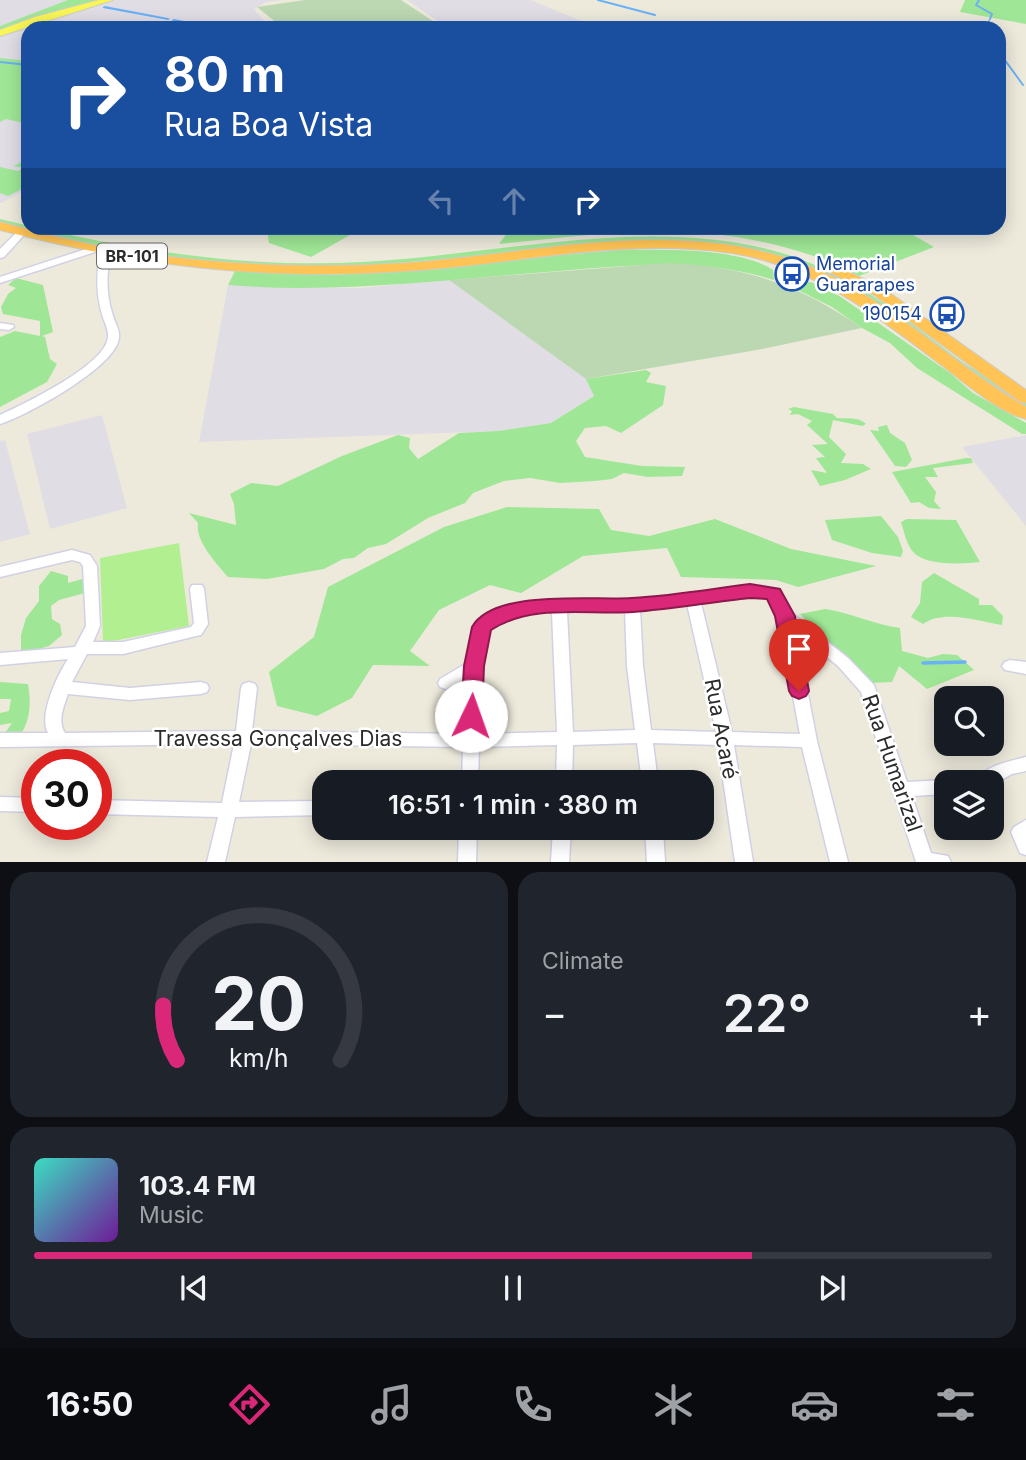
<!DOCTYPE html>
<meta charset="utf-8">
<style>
:root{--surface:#171b24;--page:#20242c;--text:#f1f3f6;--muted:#9ea1a6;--line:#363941;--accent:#db2777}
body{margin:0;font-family:Inter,sans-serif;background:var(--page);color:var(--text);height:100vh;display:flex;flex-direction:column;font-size:26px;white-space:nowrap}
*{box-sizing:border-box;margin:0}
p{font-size:23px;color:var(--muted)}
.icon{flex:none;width:38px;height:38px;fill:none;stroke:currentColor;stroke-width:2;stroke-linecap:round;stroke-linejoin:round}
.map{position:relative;height:862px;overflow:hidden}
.drawer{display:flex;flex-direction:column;gap:10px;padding:10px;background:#0d0f14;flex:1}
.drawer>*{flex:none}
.guide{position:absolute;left:21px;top:21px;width:985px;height:214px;border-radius:21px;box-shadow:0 4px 18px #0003;background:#1a4fa0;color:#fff;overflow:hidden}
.fabs{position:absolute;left:934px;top:686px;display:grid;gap:14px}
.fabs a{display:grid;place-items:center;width:70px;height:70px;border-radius:14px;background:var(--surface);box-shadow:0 4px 18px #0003;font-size:35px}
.speed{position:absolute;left:21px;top:749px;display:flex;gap:14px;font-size:35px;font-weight:700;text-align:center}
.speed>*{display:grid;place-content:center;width:91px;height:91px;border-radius:50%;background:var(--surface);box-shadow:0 4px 18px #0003;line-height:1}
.speed .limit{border:10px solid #d22;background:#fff;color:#111}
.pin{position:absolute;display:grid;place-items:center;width:60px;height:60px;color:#fff;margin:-72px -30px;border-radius:50% 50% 50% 0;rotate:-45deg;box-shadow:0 0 7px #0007}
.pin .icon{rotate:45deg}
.me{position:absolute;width:77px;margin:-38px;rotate:3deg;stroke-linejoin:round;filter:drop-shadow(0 0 5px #0008)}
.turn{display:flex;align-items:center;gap:24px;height:147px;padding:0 28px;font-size:32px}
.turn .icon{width:91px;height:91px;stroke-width:2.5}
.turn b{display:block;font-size:49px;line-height:60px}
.lanes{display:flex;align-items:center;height:66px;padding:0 28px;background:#0003;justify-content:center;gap:35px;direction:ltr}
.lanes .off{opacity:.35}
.big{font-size:52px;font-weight:600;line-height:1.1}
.drawer .tile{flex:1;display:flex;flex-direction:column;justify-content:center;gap:10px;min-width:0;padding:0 24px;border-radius:21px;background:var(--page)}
.drawer .dial{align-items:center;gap:0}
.dial svg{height:182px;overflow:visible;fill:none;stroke:var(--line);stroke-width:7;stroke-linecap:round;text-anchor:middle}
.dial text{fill:var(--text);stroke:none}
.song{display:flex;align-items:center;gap:21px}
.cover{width:84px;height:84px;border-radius:10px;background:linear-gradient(135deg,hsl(170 70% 55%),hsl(280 70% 35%))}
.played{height:7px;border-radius:4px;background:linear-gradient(90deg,var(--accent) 75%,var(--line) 75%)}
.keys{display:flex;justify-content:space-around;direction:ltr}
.heat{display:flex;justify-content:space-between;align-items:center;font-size:38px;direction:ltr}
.drawer .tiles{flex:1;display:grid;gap:10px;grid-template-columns:1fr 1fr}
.tile:last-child{grid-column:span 2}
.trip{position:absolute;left:312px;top:770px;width:402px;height:70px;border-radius:21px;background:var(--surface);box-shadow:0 4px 18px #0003;font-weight:600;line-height:70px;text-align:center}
.tab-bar{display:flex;height:112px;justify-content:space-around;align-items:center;background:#090b0e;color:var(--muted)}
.tab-bar .icon{width:49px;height:49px}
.tab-bar .current{color:var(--accent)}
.tab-bar b{font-size:32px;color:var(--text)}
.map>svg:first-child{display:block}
.industrial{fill:#e1dde5}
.green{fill:#9fe796}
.cemetery{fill:#bcd8b2}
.pitch{fill:#b2ef91}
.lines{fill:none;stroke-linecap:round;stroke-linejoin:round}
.stream-far1{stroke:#6ab1f5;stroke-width:2}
.stream{stroke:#6ab1f5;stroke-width:3.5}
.canal{fill:#6ab1f5;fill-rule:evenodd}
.minor-casing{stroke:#d2d1e4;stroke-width:3}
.major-casing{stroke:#ccc;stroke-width:2}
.highway-casing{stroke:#ccc;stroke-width:2}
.minor{fill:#fff;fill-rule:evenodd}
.major{fill:#f8f657;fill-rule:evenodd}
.highway{fill:#ffc455;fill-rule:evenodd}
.route{fill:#db2777;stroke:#8e194d;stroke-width:2}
.labels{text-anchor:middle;stroke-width:5;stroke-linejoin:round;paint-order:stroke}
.shield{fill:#fff;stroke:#6b6b6b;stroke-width:2}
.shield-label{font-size:16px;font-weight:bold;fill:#2b2b2b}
.transit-label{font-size:18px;fill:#164399;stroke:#fff;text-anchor:start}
.near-street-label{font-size:21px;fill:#2b2b2b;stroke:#fff}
</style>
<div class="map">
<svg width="1026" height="862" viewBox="0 0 1026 862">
<rect width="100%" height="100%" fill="#edeadc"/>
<g class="industrial">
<polygon points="0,0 284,0 266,2 254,9 270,28 28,28 28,188 2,203 0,203"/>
<polygon points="407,0 531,0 593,26 442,24"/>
<polygon points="449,280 586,379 595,395 551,423 498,431 199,442 228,285 359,288"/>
<polygon points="102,415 127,508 50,529 27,434"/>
<polygon points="1026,435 1026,526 962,447"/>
<polygon points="5,440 30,534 0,542 0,441"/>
</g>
<g class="green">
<polygon points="68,0 100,0 0,30 0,26"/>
<polygon points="965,0 1026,0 1026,24 960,12"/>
<polygon points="0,58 28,61 28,124 6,119 0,122"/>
<polygon points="28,158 28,186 8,196 0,193 0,167 18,171 23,168 14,166"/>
<path d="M 0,219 C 118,248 239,269 363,262 C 498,255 650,214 782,253 C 857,276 900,316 961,361 C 981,375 1005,387 1026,400 L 1026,411 L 814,271 L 697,243 L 638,242 L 352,267 L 248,266 L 117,251 L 0,224 Z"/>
<polygon points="267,228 353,228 350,235 311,257 269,243"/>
<path d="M 511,228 L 901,228 L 934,247 L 859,276 C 834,262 807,253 780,246 C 680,220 599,234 499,244 Z"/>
<path d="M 620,250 C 660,250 739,247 773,270 L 774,280 C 698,256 624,266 547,272 C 442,280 334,294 228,285 L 235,271 L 335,275 Z"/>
<polygon points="16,278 43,285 53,332 42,336 45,337 50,359 57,364 47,382 0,407 0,337 15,331 40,336 40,321 3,314 1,307 8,294 16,288 8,285"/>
<polygon points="798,280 814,283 841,297 950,373 973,393 1026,423 1026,434 1022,434 917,368 890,343 862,328 832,307 784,283"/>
<path d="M 646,370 L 651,373 L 646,382 L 666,386 L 663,405 L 621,433 L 606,426 L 585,428 L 576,441 L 585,457 L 642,466 L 685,467 L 682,476 L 648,477 L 624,473 L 612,479 L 595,481 L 560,483 L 530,478 L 504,481 L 473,493 L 465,503 L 428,518 L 386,544 L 368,548 L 354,558 L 343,559 L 324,569 L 267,579 L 228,577 C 216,563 195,541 198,523 L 189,513 L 236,525 L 234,504 L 230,494 L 251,483 L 278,486 L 342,456 L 398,435 L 410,438 L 409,448 L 418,459 L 459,433 L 498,431 L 551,423 L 594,396 L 586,379 Z"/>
<path d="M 794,407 L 833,414 L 837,418 C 846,419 858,416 866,424 L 862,426 L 833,420 L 829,437 L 846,454 L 841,463 L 863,464 L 871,469 L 845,480 L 820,486 L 811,470 L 827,473 L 816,458 L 825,457 L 812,445 L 828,444 L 807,425 L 812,421 L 798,414 L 790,415 L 792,411 L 788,409 Z"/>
<polygon points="887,425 890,433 905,443 912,460 906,467 895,466 870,430 879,431 878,427"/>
<polygon points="966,458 971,458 973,463 933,468 938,477 925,477 936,492 934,501 941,509 929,508 919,502 911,503 892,472"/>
<polygon points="507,507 599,509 611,530 649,536 715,519 791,549 876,566 798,587 776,580 681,577 667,548 583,556 521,593 490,585 439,610 410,651 430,666 373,665 352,698 317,716 277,706 269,672 314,637 328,587 444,527"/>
<polygon points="881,516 898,537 903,551 901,557 872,553 832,540 825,520"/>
<path d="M 907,519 L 956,520 L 980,562 C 963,564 927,566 914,553 C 907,546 904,532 901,522 Z"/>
<polygon points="51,571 68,576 68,583 86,578 85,593 59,600 51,606 52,619 60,624 62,635 49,646 21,654 21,635 26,618 39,601 39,586"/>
<path d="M 934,573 L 979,599 L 979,605 L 992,605 L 1003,616 L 1002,625 C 978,621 944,609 923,624 L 911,617 L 920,603 L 922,582 Z"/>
<path d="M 825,609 C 851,613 873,624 900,628 L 902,651 L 928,658 L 943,654 L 957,655 L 974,670 L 927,689 L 899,666 L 892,682 L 870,683 L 800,614 Z"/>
<path d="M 0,682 L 28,684 C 31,702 31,718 21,734 L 5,733 L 12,723 L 0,725 L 0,713 L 9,711 L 11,699 L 0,699 Z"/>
</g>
<g class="cemetery">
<polygon points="305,0 401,0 439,25 421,28 283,28 257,7"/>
<path d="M 667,263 C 744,266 799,284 862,328 L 757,350 L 586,379 L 449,280 Z"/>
</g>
<polygon class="pitch" points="179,543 189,626 103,643 100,558"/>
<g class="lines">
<g class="stream-far1">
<polyline points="598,0 655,15"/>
<polyline points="979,0 976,5 992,14 990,19"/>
<polyline points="987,28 989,21"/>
<polyline points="999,52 1023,85"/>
<polyline points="0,62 28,65"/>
</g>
<polyline class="stream" points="923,663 965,662"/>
<g class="canal">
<polygon points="105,6 168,18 170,19 168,20 103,8 103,7"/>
<polygon points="174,19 214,27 216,28 207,28 172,21 172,20"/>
</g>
<defs>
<g id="minor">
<polygon points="22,229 25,230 25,234 4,257 0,258 0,249 19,230"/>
<polygon points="95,246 98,247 98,251 0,283 0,277"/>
<path d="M 106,249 L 111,252 C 106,273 106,295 113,316 C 115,323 120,330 119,337 C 118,366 26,416 0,424 L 0,415 C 24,404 106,365 108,337 C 109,329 103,320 101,311 C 96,291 96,272 101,252 Z"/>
<polygon points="0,323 13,325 14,327 9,330 0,329"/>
<path d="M 72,550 L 90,555 L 97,566 L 100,626 L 93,642 L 123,642 L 191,627 L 194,623 L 190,589 L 192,585 L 202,585 L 204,589 L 208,624 L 201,635 L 196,636 L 123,654 L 87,654 L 72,682 L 130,688 L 201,682 L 207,684 L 209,688 L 207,692 L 201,694 L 130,700 L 68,694 C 64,706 57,721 65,733 L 236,731 L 241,688 L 243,684 L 249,682 L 255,684 L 257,688 L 252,731 L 463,734 L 466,678 L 446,689 L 440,687 L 438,683 L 440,679 L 467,663 L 472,632 L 481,618 L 513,605 L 535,602 L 632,600 L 762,586 L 778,589 L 790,612 L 848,658 L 874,685 L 907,782 L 947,780 L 953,782 L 947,782 L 947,794 L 912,796 L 931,853 L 948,856 L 951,862 L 916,862 L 861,692 L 838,666 L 796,632 L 817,741 L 848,862 L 830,862 L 802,747 L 734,745 L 753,862 L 735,862 L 718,745 L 653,743 L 658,782 L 642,782 L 637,743 L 573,745 L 572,782 L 556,782 L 557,745 L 479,747 L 478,782 L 462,782 L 463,747 L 251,744 L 239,802 L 324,801 L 324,815 L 235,817 L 225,862 L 207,862 L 218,817 L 96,814 L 96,800 L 222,803 L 234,744 L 0,747 L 0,733 L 48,733 C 38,715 58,674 68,659 L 0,665 L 0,653 L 75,647 L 86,626 L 83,566 L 80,562 L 72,560 L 0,577 L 0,567 ZM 762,596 L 768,597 L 778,616 L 800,734 L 732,732 L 701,603 ZM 687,604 L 716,732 L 651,730 L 643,666 L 640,609 ZM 625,610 L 627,666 L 635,730 L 573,732 L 567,612 ZM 535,612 L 552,612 L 557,732 L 480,734 C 480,715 478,635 493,625 C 505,617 521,614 535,612 Z"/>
<polygon points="1010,660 1026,662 1026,674 1005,670 1002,666 1005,662"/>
<path d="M 1026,757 L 1026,771 L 1012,774 L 992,785 L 992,782 L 975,782 C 983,766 1010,761 1026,757 Z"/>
<polygon points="0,797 37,798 37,812 0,811"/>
<polygon points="1026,820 1026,855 1020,853 1011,832 1014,827"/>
<polygon points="459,828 477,828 476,862 458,862"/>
<polygon points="553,828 571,828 569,862 551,862"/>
<polygon points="645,828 663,828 665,862 647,862"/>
</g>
<polygon id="major" points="99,0 113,0 0,36 0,30 35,17"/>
<g id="highway">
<path d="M 0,222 C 35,231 70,241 105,247 C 204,265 307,269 407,263 C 532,254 659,220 783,257 C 875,284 944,359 1026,407 L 1026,419 C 1000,413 966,384 944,367 C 879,318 815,266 732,253 C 623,237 516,264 408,271 C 264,281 139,266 0,230 Z"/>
<polygon points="822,259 884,289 1026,390 1026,403 1020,402 874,295 817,266 817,260"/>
</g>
</defs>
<use href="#minor" class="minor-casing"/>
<use href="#major" class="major-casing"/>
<use href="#highway" class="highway-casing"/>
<use href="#minor" class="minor"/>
<use href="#major" class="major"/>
<use href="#highway" class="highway"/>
</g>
<path class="route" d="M 750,584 L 780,589 L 795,616 L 809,691 L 806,696 L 799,699 L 792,696 L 789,691 L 775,616 L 767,599 L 750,598 C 711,602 672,609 633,612 C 585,615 533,603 491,630 L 484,666 L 482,716 L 479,722 L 471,724 L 464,722 L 461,716 L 464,666 L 472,627 C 494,588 594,601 632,598 C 672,596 711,589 750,584 Z"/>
<defs>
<symbol id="bus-ring" viewBox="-11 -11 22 22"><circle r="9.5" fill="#fff" stroke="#1a4fb4" stroke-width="1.5"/><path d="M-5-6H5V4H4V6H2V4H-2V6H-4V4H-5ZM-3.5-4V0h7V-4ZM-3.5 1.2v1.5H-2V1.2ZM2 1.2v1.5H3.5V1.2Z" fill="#1a4fb4"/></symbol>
</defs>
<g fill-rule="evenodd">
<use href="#bus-ring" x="773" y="255" width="38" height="38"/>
<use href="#bus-ring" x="928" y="295" width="38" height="38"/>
</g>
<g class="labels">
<rect class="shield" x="97" y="243.5" width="70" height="25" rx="5"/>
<g class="shield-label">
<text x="132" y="262">BR-101</text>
</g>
<g class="transit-label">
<text x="816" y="270">Memorial<tspan x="816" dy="21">Guararapes</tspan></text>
<text x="922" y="320" text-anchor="end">190154</text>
</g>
<g class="near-street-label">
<text transform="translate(721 729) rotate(79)" y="7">Rua Acaré</text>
<text x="278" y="746">Travessa Gonçalves Dias</text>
<text transform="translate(892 763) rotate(71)" y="7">Rua Humarizal</text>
</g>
</g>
</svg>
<div class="fabs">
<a><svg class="icon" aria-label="search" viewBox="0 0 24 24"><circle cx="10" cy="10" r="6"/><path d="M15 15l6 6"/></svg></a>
<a><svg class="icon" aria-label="layers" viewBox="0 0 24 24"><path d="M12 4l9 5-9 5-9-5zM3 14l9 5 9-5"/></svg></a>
</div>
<div class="speed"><div class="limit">30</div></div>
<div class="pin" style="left:799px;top:691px;background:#d93025"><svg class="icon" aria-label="arrive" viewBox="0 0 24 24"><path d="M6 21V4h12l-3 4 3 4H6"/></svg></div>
<svg class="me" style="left:471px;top:716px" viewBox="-20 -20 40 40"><circle r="19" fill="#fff"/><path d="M0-13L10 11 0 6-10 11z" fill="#db2777"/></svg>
<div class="trip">16:51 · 1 min · 380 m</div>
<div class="guide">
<div class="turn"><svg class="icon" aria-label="right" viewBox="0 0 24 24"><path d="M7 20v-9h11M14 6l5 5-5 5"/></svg><div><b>80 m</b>Rua Boa Vista</div></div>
<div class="lanes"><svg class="icon off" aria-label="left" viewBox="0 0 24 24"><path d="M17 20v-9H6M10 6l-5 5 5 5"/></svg><svg class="icon off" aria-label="ahead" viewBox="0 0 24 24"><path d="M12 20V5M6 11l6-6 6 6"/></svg><svg class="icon" aria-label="right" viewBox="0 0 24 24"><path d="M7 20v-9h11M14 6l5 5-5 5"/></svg></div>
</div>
</div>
<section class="drawer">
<div class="tiles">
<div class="tile dial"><svg viewBox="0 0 100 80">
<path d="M14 69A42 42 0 1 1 86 69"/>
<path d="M14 69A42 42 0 0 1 8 45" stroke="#db2777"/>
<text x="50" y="56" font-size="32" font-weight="700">20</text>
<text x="50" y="72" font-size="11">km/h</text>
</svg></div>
<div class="tile"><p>Climate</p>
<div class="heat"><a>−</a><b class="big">22°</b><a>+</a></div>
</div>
<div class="tile">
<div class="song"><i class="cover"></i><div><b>103.4 FM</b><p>Music</p></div></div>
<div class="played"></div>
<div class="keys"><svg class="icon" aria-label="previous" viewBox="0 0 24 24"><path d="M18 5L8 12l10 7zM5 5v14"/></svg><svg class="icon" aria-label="pause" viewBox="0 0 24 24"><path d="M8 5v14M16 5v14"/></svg><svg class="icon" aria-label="next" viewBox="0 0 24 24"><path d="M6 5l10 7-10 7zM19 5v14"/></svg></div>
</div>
</div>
</section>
<nav class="tab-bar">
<b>16:50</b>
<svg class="icon current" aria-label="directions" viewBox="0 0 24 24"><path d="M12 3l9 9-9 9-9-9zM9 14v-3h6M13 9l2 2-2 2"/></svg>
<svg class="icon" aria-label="music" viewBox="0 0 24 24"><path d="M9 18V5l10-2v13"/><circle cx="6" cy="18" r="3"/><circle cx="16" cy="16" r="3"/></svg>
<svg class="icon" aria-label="phone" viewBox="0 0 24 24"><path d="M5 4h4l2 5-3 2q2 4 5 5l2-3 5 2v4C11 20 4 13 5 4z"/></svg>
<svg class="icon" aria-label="climate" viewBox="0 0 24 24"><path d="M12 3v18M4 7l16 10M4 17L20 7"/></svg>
<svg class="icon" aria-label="car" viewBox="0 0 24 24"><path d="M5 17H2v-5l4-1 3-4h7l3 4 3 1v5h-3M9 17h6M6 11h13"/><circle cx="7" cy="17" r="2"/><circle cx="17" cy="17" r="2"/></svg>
<svg class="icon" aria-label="filters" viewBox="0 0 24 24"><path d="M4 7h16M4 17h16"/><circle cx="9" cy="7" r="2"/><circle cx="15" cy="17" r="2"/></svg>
</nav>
